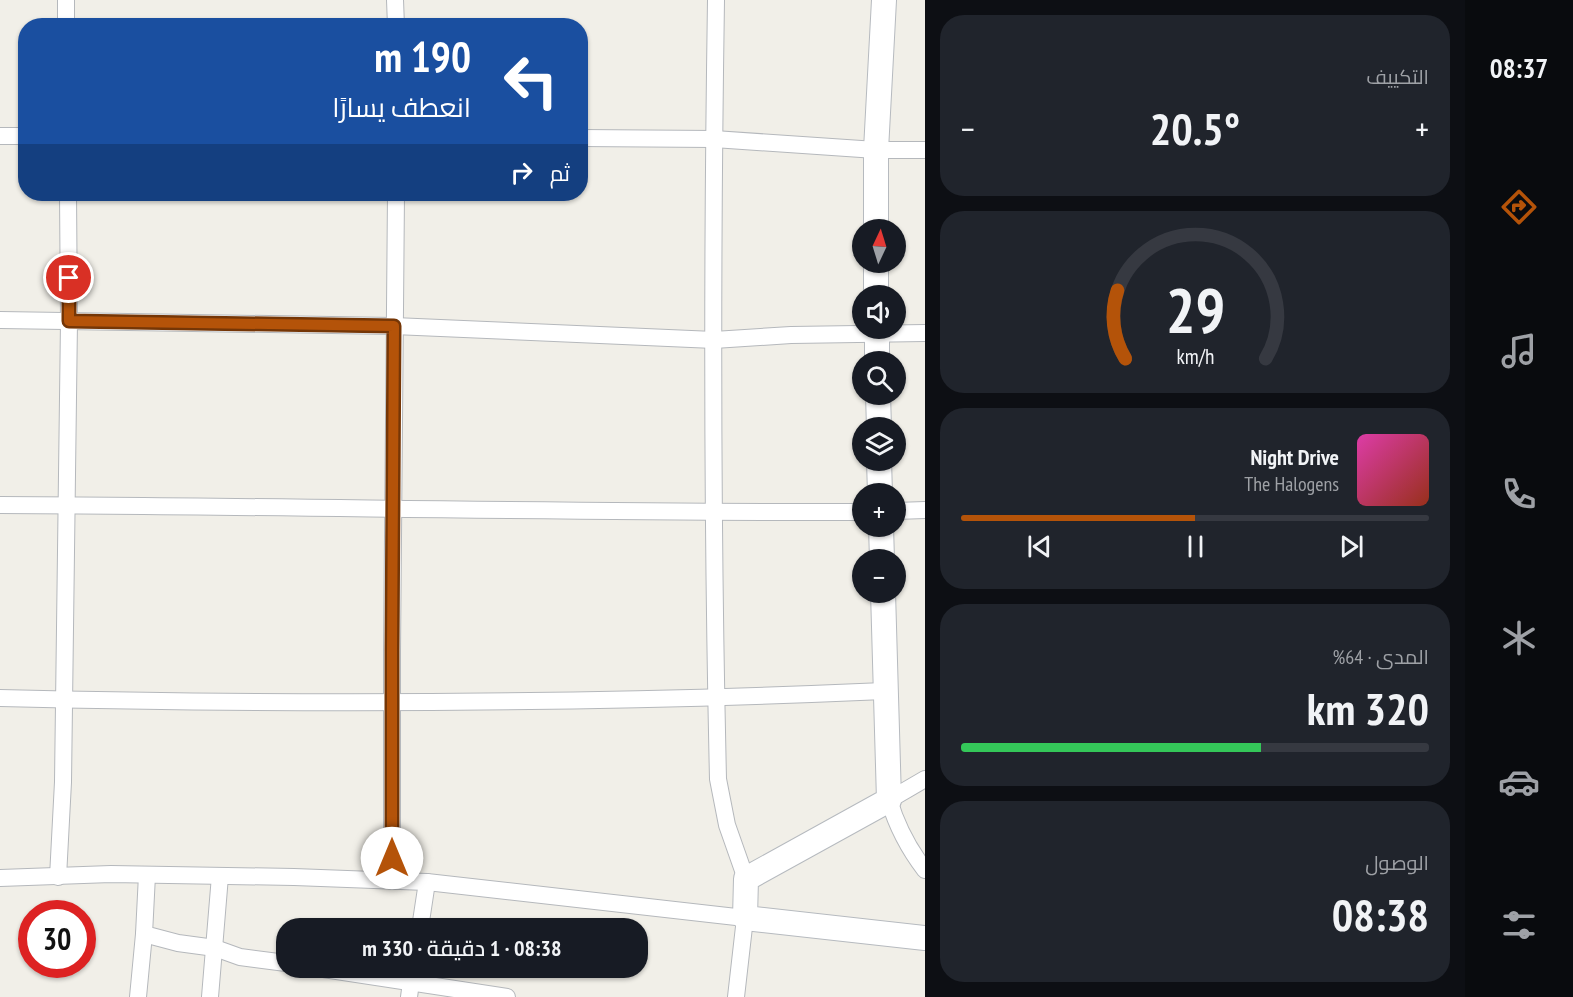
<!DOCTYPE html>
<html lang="ar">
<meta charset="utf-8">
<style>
:root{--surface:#171b24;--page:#20242c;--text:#f1f3f6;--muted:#9ea1a6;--line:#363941;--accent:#b45309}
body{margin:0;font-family:"PT Sans Narrow",Cairo,sans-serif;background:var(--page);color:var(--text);direction:rtl;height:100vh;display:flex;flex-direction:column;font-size:22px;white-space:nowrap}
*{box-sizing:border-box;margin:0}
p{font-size:20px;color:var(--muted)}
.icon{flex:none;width:33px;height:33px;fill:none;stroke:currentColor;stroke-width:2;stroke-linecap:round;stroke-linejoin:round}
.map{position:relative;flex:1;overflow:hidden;direction:ltr}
.details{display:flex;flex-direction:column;gap:15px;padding:15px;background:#0d0f14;width:540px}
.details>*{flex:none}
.banner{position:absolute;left:18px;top:18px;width:570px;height:183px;border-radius:24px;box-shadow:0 2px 4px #0004;direction:rtl;background:#1a4fa0;color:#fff;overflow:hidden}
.needle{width:39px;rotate:4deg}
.buttons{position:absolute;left:852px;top:219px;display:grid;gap:12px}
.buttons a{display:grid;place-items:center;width:54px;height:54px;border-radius:50%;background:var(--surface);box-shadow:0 2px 4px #0004;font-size:30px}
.speed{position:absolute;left:18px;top:900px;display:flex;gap:12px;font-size:30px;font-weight:700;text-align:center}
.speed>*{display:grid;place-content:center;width:78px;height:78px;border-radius:50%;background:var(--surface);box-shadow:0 2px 4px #0004;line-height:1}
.speed .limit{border:9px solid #d22;background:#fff;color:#111}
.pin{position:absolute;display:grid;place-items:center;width:51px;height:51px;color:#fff;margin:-26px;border:3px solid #fff;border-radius:50%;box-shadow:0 2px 6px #0007}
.me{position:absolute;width:66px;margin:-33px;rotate:0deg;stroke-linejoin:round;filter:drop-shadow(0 0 4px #0008)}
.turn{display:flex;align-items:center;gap:21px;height:126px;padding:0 18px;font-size:27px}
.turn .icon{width:78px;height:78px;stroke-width:2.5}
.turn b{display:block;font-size:42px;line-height:51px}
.then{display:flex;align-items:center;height:57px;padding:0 18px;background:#0003;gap:12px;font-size:22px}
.big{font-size:45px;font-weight:600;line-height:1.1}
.details .tile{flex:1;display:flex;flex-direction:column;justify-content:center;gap:9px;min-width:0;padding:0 21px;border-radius:24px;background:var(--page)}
.details .dial{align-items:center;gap:0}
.dial svg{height:156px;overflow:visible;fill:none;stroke:var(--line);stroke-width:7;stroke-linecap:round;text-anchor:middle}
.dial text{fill:var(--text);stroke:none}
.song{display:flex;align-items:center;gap:18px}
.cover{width:72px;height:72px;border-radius:9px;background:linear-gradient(135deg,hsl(320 70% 55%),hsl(10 70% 35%))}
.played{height:6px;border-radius:3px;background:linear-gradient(90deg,var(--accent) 50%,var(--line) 50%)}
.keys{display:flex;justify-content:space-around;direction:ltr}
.heat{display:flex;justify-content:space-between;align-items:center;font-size:33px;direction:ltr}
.charge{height:9px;border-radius:4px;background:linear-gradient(90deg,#34c759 64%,var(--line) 0)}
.trip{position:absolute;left:276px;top:918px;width:372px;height:60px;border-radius:24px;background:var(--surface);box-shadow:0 2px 4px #0004;font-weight:600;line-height:60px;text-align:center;direction:rtl}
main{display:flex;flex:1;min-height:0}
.tab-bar{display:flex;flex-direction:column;width:108px;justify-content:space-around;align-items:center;background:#090b0e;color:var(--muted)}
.tab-bar .icon{width:42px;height:42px}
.tab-bar .current{color:var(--accent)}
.tab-bar b{font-size:27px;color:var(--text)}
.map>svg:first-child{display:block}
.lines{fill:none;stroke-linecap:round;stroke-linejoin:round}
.street-casing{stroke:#b5b8bc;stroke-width:18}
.secondary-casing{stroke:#b6babf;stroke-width:26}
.street{stroke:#fff;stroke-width:16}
.secondary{stroke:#fff;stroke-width:24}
.route-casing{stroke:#753606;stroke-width:15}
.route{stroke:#b45309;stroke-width:10}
</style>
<main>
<nav class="tab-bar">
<b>08:37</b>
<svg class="icon current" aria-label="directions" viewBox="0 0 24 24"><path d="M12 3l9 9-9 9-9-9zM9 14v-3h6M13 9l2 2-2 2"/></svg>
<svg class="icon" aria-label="music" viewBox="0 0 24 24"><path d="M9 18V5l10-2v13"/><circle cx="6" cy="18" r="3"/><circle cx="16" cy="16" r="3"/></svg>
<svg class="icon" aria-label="phone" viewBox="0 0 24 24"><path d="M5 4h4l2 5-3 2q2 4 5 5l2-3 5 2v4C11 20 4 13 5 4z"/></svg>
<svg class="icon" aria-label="climate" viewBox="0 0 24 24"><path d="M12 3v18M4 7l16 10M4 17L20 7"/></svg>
<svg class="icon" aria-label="car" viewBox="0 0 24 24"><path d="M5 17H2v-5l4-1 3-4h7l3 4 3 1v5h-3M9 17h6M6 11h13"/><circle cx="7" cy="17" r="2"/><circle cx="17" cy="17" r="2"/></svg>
<svg class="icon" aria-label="filters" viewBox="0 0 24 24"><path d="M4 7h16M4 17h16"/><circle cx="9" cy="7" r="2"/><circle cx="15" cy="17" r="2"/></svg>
</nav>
<section class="details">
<div class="tile"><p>التكييف</p>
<div class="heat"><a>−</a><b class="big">20.5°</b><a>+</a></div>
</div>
<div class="tile dial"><svg viewBox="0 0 100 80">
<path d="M14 69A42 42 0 1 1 86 69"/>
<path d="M14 69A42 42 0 0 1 10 34" stroke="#b45309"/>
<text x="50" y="56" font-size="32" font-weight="700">29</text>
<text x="50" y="72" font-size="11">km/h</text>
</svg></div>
<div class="tile">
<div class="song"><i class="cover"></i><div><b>Night Drive</b><p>The Halogens</p></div></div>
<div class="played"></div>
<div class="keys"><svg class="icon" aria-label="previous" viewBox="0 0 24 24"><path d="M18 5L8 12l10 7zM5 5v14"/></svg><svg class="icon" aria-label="pause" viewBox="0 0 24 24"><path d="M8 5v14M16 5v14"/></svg><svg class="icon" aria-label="next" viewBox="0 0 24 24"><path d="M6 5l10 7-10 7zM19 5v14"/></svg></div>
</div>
<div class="tile"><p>المدى · 64%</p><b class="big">320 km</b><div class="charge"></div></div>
<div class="tile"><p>الوصول</p><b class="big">08:38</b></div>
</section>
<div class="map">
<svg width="925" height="997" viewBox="0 0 925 997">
<rect width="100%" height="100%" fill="#f1efe8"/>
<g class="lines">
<defs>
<g id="street">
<polyline points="66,0 66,26"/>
<polyline points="395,0 396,26"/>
<path d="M 716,0 C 712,260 712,520 718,779 L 727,825 L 746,879"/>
<polyline points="0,136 26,136"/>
<polyline points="580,138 714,139 876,150 925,150"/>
<polyline points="0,320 394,326 714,340 791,335 925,333"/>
<path d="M 0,505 C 288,506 575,513 862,512"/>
<polyline points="896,511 925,510"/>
<path d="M 0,698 C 295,705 590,704 884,691"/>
<path d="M 925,779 L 889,800 C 897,827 908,848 925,870"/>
<polyline points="147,875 144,934 178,943 215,948 240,957 286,963"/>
<polyline points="58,877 63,782 69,321 68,194"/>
<polyline points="0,878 111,874 294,877 427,882 745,918 736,997"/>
<polyline points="392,881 392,651 396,194"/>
<polyline points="420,928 427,882"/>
<polyline points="317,968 507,997"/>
<polyline points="138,997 144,934"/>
<polyline points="210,997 220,876"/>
<polyline points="409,997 413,968"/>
</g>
<g id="secondary">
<polyline points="876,230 876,150 884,0"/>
<polyline points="876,262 876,296"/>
<polyline points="877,328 877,362"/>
<polyline points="878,394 879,428"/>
<polyline points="879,460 880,494"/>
<polyline points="881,526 882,560"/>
<polyline points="883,592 889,800 746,879 745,918 925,938"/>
</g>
</defs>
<use href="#street" class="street-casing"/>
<use href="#secondary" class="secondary-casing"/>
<use href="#street" class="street"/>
<use href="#secondary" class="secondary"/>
</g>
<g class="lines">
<defs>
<polyline id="route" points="69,278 69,321 394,326 392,651 392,858"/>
</defs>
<use href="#route" class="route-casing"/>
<use href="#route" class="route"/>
</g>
</svg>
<div class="buttons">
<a><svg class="needle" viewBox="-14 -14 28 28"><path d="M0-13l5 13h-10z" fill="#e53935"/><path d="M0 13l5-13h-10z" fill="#9ea1a6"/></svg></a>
<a><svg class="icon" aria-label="sound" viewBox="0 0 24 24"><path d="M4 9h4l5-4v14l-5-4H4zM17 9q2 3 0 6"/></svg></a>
<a><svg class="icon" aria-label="search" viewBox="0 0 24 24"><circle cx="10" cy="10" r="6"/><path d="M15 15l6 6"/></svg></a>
<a><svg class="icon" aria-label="layers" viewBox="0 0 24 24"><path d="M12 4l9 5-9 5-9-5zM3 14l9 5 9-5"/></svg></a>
<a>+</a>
<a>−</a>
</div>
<div class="speed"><div class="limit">30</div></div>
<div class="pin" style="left:69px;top:278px;background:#d93025"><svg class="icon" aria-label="arrive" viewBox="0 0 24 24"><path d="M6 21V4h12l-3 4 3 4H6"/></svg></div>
<svg class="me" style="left:392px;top:858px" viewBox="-20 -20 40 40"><circle r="19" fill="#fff"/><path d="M0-13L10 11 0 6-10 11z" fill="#b45309"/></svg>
<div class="trip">08:38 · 1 دقيقة · 330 m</div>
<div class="banner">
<div class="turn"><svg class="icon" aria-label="left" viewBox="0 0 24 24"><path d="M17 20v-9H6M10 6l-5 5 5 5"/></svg><div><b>190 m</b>انعطف يسارًا</div></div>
<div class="then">ثم<svg class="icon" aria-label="right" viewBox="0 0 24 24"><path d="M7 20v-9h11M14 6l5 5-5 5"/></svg></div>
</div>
</div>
</main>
